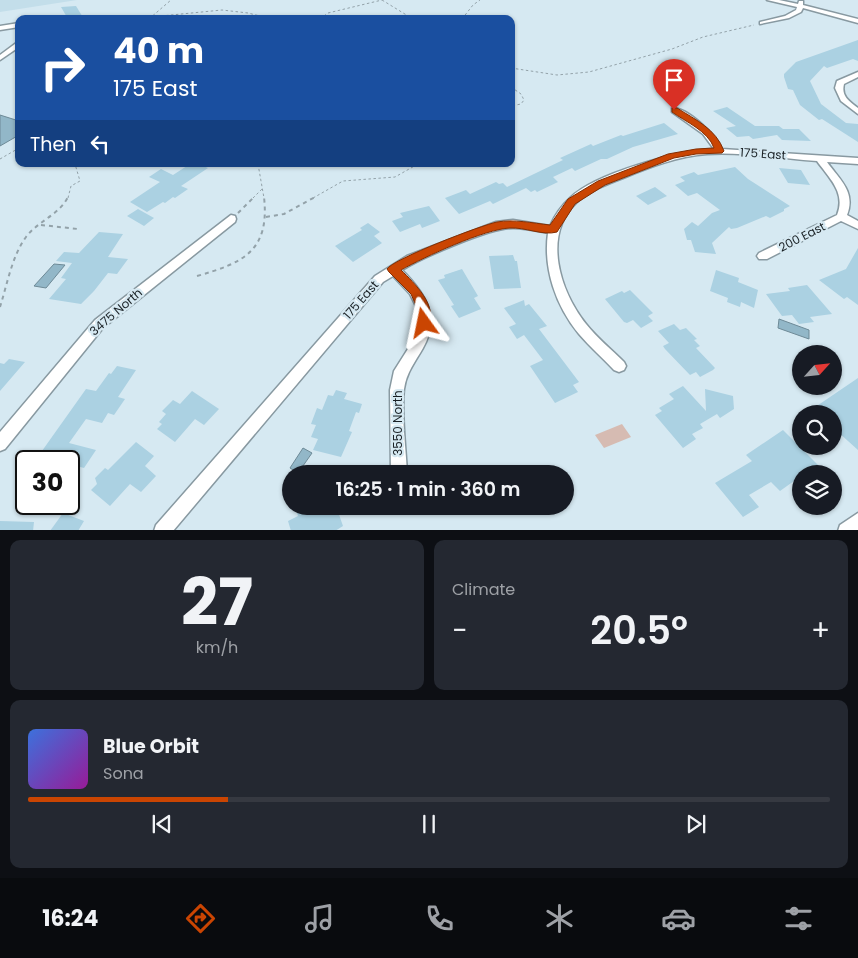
<!DOCTYPE html>
<meta charset="utf-8">
<style>
:root{--surface:#171b24;--page:#242831;--text:#f1f3f6;--muted:#9ea1a6;--line:#363941;--accent:#ca4502}
body{margin:0;font-family:Poppins,sans-serif;background:var(--page);color:var(--text);height:100vh;display:flex;flex-direction:column;font-size:19px;white-space:nowrap}
*{box-sizing:border-box;margin:0}
p{font-size:16px;color:var(--muted)}
.icon{flex:none;width:28px;height:28px;fill:none;stroke:currentColor;stroke-width:2;stroke-linecap:round;stroke-linejoin:round}
.map{position:relative;height:530px;overflow:hidden}
.drawer{display:flex;flex-direction:column;gap:10px;padding:10px;background:#0d0f14;flex:1}
.drawer>*{flex:none}
.hud{position:absolute;left:15px;top:15px;width:500px;height:152px;border-radius:10px;box-shadow:0 1px 4px #0004;background:#1a4fa0;color:#fff;overflow:hidden}
.needle{width:32px;rotate:63deg}
.buttons{position:absolute;left:792px;top:345px;display:grid;gap:10px}
.buttons a{display:grid;place-items:center;width:50px;height:50px;border-radius:50%;background:var(--surface);box-shadow:0 1px 4px #0004;font-size:25px}
.speed{position:absolute;left:15px;top:450px;display:flex;gap:10px;font-size:25px;font-weight:700;text-align:center}
.speed>*{display:grid;place-content:center;width:65px;height:65px;border-radius:50%;background:var(--surface);box-shadow:0 1px 4px #0004;line-height:1}
.speed .limit{border:2px solid #111;border-radius:8px;background:#fff;color:#111}
.pin{position:absolute;display:grid;place-items:center;width:42px;height:42px;color:#fff;margin:-51px -21px;border-radius:50% 50% 50% 0;rotate:-45deg;box-shadow:0 0 5px #0007}
.pin .icon{rotate:45deg}
.me{position:absolute;width:55px;margin:-28px;rotate:348deg;stroke-linejoin:round;filter:drop-shadow(0 0 4px #0008)}
.turn{display:flex;align-items:center;gap:18px;height:105px;padding:0 15px;font-size:22px}
.turn .icon{width:65px;height:65px;stroke-width:2.5}
.turn b{display:block;font-size:35px;line-height:42px}
.then{display:flex;align-items:center;height:48px;padding:0 15px;background:#0003;gap:10px;font-size:19px}
.big{font-size:38px;font-weight:600;line-height:1.1}
.drawer .widget{flex:1;display:flex;flex-direction:column;justify-content:center;gap:8px;min-width:0;padding:0 18px;border-radius:10px;background:var(--page)}
.drawer .dial{align-items:center;gap:0}
.dial b{font-size:65px;line-height:1}
.song{display:flex;align-items:center;gap:15px}
.cover{width:60px;height:60px;border-radius:8px;background:linear-gradient(135deg,hsl(220 70% 55%),hsl(300 70% 35%))}
.played{height:5px;border-radius:2px;background:linear-gradient(90deg,var(--accent) 25%,var(--line) 25%)}
.keys{display:flex;justify-content:space-around;direction:ltr}
.heat{display:flex;justify-content:space-between;align-items:center;font-size:28px;direction:ltr}
.drawer .tiles{flex:1;display:grid;gap:10px;grid-template-columns:1fr 1fr}
.widget:last-child{grid-column:span 2}
.trip{position:absolute;left:282px;top:465px;width:292px;height:50px;border-radius:25px;background:var(--surface);box-shadow:0 1px 4px #0004;font-weight:600;line-height:50px;text-align:center}
.menu{display:flex;height:80px;justify-content:space-around;align-items:center;background:#090b0e;color:var(--muted)}
.menu .icon{width:35px;height:35px}
.menu .on{color:var(--accent)}
.menu b{font-size:22px;color:var(--text)}
.map>svg:first-child{display:block}
.built{fill:#c3deea}
.green{fill:#d6bbb2}
.water{fill:#92b7c8;stroke:#6e8a97}
.building{fill:#abd1e2}
.lines{fill:none;stroke-linecap:round;stroke-linejoin:round}
.minor-casing{stroke:#8899a1;stroke-width:3}
.path-far1{stroke:#93a2a9;stroke-width:1;stroke-dasharray:2.5 2.5;stroke-linecap:butt}
.path{stroke:#93a2a9;stroke-width:2;stroke-dasharray:4 4;stroke-linecap:butt}
.minor{fill:#fff;fill-rule:evenodd}
.route{fill:#ca4502;stroke:#832d01}
.labels{text-anchor:middle;stroke-width:4.5;stroke-linejoin:round;paint-order:stroke}
.street-label{font-size:12px;fill:#1a2125;stroke:#d6e9f2}
</style>
<div class="map">
<svg width="858" height="531" viewBox="0 0 858 531">
<rect width="100%" height="100%" fill="#d6e9f2"/>
<polygon class="built" points="0,0 77,0 0,12"/>
<polygon class="green" points="622,424 631,437 604,448 595,435"/>
<g class="water">
<polygon points="0,115 19,121 19,135 0,146"/>
<polygon points="54,264 65,265 46,288 34,286"/>
<polygon points="779,319 809,330 809,339 778,328"/>
<polygon points="303,448 312,453 298,473 290,468"/>
</g>
<g class="building">
<polygon points="76,6 84,19 68,19 61,7"/>
<polygon points="858,40 858,61 853,59 827,68 824,66 810,81 821,104 846,123 858,124 858,142 822,119 819,120 800,105 793,90 788,89 784,77 784,74 796,62"/>
<polygon points="727,107 755,126 779,126 783,129 799,129 811,141 782,140 777,135 753,139 749,136 737,137 726,128 736,126 713,111"/>
<polygon points="664,123 678,134 633,147 607,159 601,159 575,171 572,168 553,177 558,182 537,192 535,190 531,192 526,188 493,204 490,201 459,214 445,198 466,190 470,194 496,182 499,184 503,183 507,187 563,160 560,158 591,144 593,146 621,135 623,136"/>
<polygon points="190,164 199,164 208,168 181,186 188,189 175,198 173,197 165,203 163,202 147,212 130,202 160,182 149,177 161,169 173,175"/>
<polygon points="735,167 748,179 790,206 784,209 784,211 770,218 766,216 737,228 731,229 729,227 712,243 716,254 695,252 691,240 687,240 684,229 692,222 698,226 712,213 720,210 697,193 688,196 675,185 685,181 680,177 694,172 698,175"/>
<polygon points="779,168 801,170 810,185 788,183"/>
<polygon points="655,187 667,196 648,205 636,196"/>
<polygon points="429,206 440,221 422,228 420,224 400,232 392,221 403,217 400,213"/>
<polygon points="138,209 154,218 144,226 127,216"/>
<polygon points="368,223 380,232 374,236 382,243 353,262 335,246 362,230 360,228"/>
<polygon points="99,232 123,234 108,257 128,259 117,274 108,273 94,291 81,304 49,299 66,279 61,278 72,263 56,261 64,252 79,253"/>
<polygon points="858,248 858,305 847,297 844,299 819,280 846,269"/>
<polygon points="513,255 515,261 517,261 521,288 494,289 489,256"/>
<polygon points="462,269 478,296 474,298 481,309 459,318 451,306 454,305 438,280 445,278 444,275"/>
<polygon points="716,270 739,278 738,282 758,290 754,308 741,302 740,307 727,302 728,298 710,291"/>
<polygon points="807,285 832,314 810,317 814,322 799,324 792,315 782,316 766,294 790,291 788,288"/>
<polygon points="630,290 653,313 648,316 653,321 641,328 633,320 627,323 624,322 605,299 622,291 624,293"/>
<polygon points="524,300 525,306 529,304 547,326 539,329 579,382 573,385 578,392 555,403 530,366 543,360 524,335 517,339 509,327 516,324 504,308"/>
<polygon points="674,324 680,330 686,328 697,339 694,340 700,346 696,348 715,368 713,370 700,377 696,372 690,375 665,349 663,346 669,343 658,331"/>
<polygon points="9,359 25,362 0,391 0,363 4,364"/>
<polygon points="117,366 136,370 118,397 125,399 114,415 108,413 102,423 86,419 69,443 96,450 84,468 69,464 69,461 49,461 37,458 86,389 96,391 109,373 111,374"/>
<polygon points="858,378 858,450 838,432 834,435 834,414 805,414"/>
<polygon points="683,386 706,411 705,389 733,396 734,409 720,418 717,414 700,424 703,428 692,434 696,439 683,448 655,415 662,411 659,408 674,399 669,394"/>
<polygon points="336,390 347,393 344,399 362,404 359,413 356,412 349,431 352,432 341,457 313,450 318,439 311,437 316,425 311,424 317,408 322,410 328,395 333,396"/>
<polygon points="192,391 219,409 204,425 195,419 175,442 157,429 162,424 159,422 166,414 162,411 173,400 180,404"/>
<polygon points="783,430 822,469 816,474 801,474 801,476 780,491 771,482 749,495 759,507 743,517 715,483 752,461 746,455"/>
<polygon points="136,442 154,456 145,466 156,476 141,492 130,484 110,506 91,490 97,484 95,478 105,468 108,470"/>
<polygon points="295,506 336,506 343,526 335,531 291,531 288,521 298,516"/>
<polygon points="63,513 84,521 78,531 50,531"/>
<polygon points="0,521 34,522 33,531 0,531"/>
</g>
<g class="lines">
<defs>
<g id="minor">
<polygon points="767,0 779,0 798,4 799,1 803,1 803,5 858,19 858,23 803,8 801,12 789,18 760,24 760,22 785,16 796,10 797,7"/>
<polygon points="19,23 19,27 0,30 0,26"/>
<polygon points="19,41 19,47 0,60 0,55"/>
<path d="M 858,72 L 858,77 L 844,84 C 841,96 849,101 858,108 L 858,114 L 841,101 L 835,88 L 837,81 Z"/>
<path d="M 672,108 C 687,107 716,135 722,149 L 858,158 L 858,164 L 827,162 C 840,180 856,192 847,215 L 858,221 L 858,229 L 841,221 L 767,259 L 759,259 L 757,256 L 759,253 L 837,215 C 846,193 830,179 817,161 C 781,158 743,152 707,154 C 678,156 650,167 623,178 C 607,184 589,191 576,203 C 542,236 560,291 586,324 C 597,338 611,349 624,362 L 626,366 L 624,370 L 619,372 L 614,370 C 603,358 590,347 579,334 C 556,306 543,269 548,233 C 537,231 525,228 514,228 C 492,227 421,258 402,270 C 424,292 441,316 423,348 C 415,362 406,373 404,389 C 401,414 406,448 407,474 L 391,474 L 390,390 L 394,371 L 413,341 L 418,323 L 417,308 L 410,294 L 393,276 L 383,282 L 173,531 L 154,531 L 156,525 L 375,276 L 407,256 L 496,222 L 513,220 L 550,226 C 555,215 561,206 570,198 C 596,173 677,151 714,149 L 703,134 L 672,112 Z"/>
<polygon points="231,215 235,216 236,219 235,222 103,328 5,449 0,451 0,432 95,320"/>
<polygon points="858,513 858,531 838,531 840,525"/>
</g>
</defs>
<use href="#minor" class="minor-casing"/>
<g class="path-far1">
<polyline points="382,0 413,19"/>
<polyline points="151,17 222,10 248,13 272,19"/>
<polyline points="149,19 171,0"/>
<polyline points="320,19 328,13 382,0"/>
<polyline points="462,19 473,5 480,0"/>
<polyline points="511,68 557,75 589,72 672,49 703,37 754,25"/>
<polyline points="511,87 521,94 524,100 521,104 511,106"/>
<polyline points="0,159 19,148"/>
<polyline points="258,164 264,198"/>
<polyline points="68,198 71,186 80,181 75,164"/>
<polyline points="253,198 263,188"/>
<polyline points="313,198 343,181 395,177 418,164"/>
</g>
<g class="path">
<polyline points="238,213 254,197"/>
<polyline points="266,217 284,214 315,197"/>
<polyline points="41,225 78,229"/>
<path d="M 197,276 C 243,263 270,251 264,197"/>
<path d="M 0,307 C 7,285 12,256 26,237 C 38,221 59,215 68,197"/>
</g>
<use href="#minor" class="minor"/>
</g>
<path class="route" d="M 672,108 L 677,108 C 696,120 716,129 724,151 L 722,153 L 696,154 L 674,158 L 605,185 L 575,204 L 557,232 C 543,236 525,227 510,228 C 485,229 424,257 401,270 C 414,283 439,306 428,327 L 424,328 L 420,327 L 417,308 L 411,294 L 389,272 L 387,269 C 393,259 482,225 497,222 C 514,219 532,223 550,225 L 568,199 L 598,181 L 668,154 L 696,149 L 714,148 C 708,131 686,122 672,112 Z"/>
<g class="labels">
<g class="street-label">
<text transform="translate(763 154) rotate(4)" y="4">175 East</text>
<text transform="translate(802 237) rotate(-27)" y="4">200 East</text>
<text transform="translate(361 300) rotate(-49)" y="4">175 East</text>
<text transform="translate(116 312) rotate(-41)" y="4">3475 North</text>
<text transform="translate(398 423) rotate(-90)" y="4">3550 North</text>
</g>
</g>
</svg>
<div class="buttons">
<a><svg class="needle" viewBox="-14 -14 28 28"><path d="M0-13l5 13h-10z" fill="#e53935"/><path d="M0 13l5-13h-10z" fill="#9ea1a6"/></svg></a>
<a><svg class="icon" aria-label="search" viewBox="0 0 24 24"><circle cx="10" cy="10" r="6"/><path d="M15 15l6 6"/></svg></a>
<a><svg class="icon" aria-label="layers" viewBox="0 0 24 24"><path d="M12 4l9 5-9 5-9-5zM3 14l9 5 9-5"/></svg></a>
</div>
<div class="speed"><div class="limit">30</div></div>
<div class="pin" style="left:674px;top:110px;background:#d93025"><svg class="icon" aria-label="arrive" viewBox="0 0 24 24"><path d="M6 21V4h12l-3 4 3 4H6"/></svg></div>
<svg class="me" style="left:424px;top:323px" viewBox="-20 -20 40 40"><path d="M0-17L14 15 0 8-14 15z" fill="#ca4502" stroke="#fff" stroke-width="4"/></svg>
<div class="trip">16:25 · 1 min · 360 m</div>
<div class="hud">
<div class="turn"><svg class="icon" aria-label="right" viewBox="0 0 24 24"><path d="M7 20v-9h11M14 6l5 5-5 5"/></svg><div><b>40 m</b>175 East</div></div>
<div class="then">Then<svg class="icon" aria-label="left" viewBox="0 0 24 24"><path d="M17 20v-9H6M10 6l-5 5 5 5"/></svg></div>
</div>
</div>
<section class="drawer">
<div class="tiles">
<div class="widget dial"><b>27</b><p>km/h</p></div>
<div class="widget"><p>Climate</p>
<div class="heat"><a>−</a><b class="big">20.5°</b><a>+</a></div>
</div>
<div class="widget">
<div class="song"><i class="cover"></i><div><b>Blue Orbit</b><p>Sona</p></div></div>
<div class="played"></div>
<div class="keys"><svg class="icon" aria-label="previous" viewBox="0 0 24 24"><path d="M18 5L8 12l10 7zM5 5v14"/></svg><svg class="icon" aria-label="pause" viewBox="0 0 24 24"><path d="M8 5v14M16 5v14"/></svg><svg class="icon" aria-label="next" viewBox="0 0 24 24"><path d="M6 5l10 7-10 7zM19 5v14"/></svg></div>
</div>
</div>
</section>
<nav class="menu">
<b>16:24</b>
<svg class="icon on" aria-label="directions" viewBox="0 0 24 24"><path d="M12 3l9 9-9 9-9-9zM9 14v-3h6M13 9l2 2-2 2"/></svg>
<svg class="icon" aria-label="music" viewBox="0 0 24 24"><path d="M9 18V5l10-2v13"/><circle cx="6" cy="18" r="3"/><circle cx="16" cy="16" r="3"/></svg>
<svg class="icon" aria-label="phone" viewBox="0 0 24 24"><path d="M5 4h4l2 5-3 2q2 4 5 5l2-3 5 2v4C11 20 4 13 5 4z"/></svg>
<svg class="icon" aria-label="climate" viewBox="0 0 24 24"><path d="M12 3v18M4 7l16 10M4 17L20 7"/></svg>
<svg class="icon" aria-label="car" viewBox="0 0 24 24"><path d="M5 17H2v-5l4-1 3-4h7l3 4 3 1v5h-3M9 17h6M6 11h13"/><circle cx="7" cy="17" r="2"/><circle cx="17" cy="17" r="2"/></svg>
<svg class="icon" aria-label="filters" viewBox="0 0 24 24"><path d="M4 7h16M4 17h16"/><circle cx="9" cy="7" r="2"/><circle cx="15" cy="17" r="2"/></svg>
</nav>
